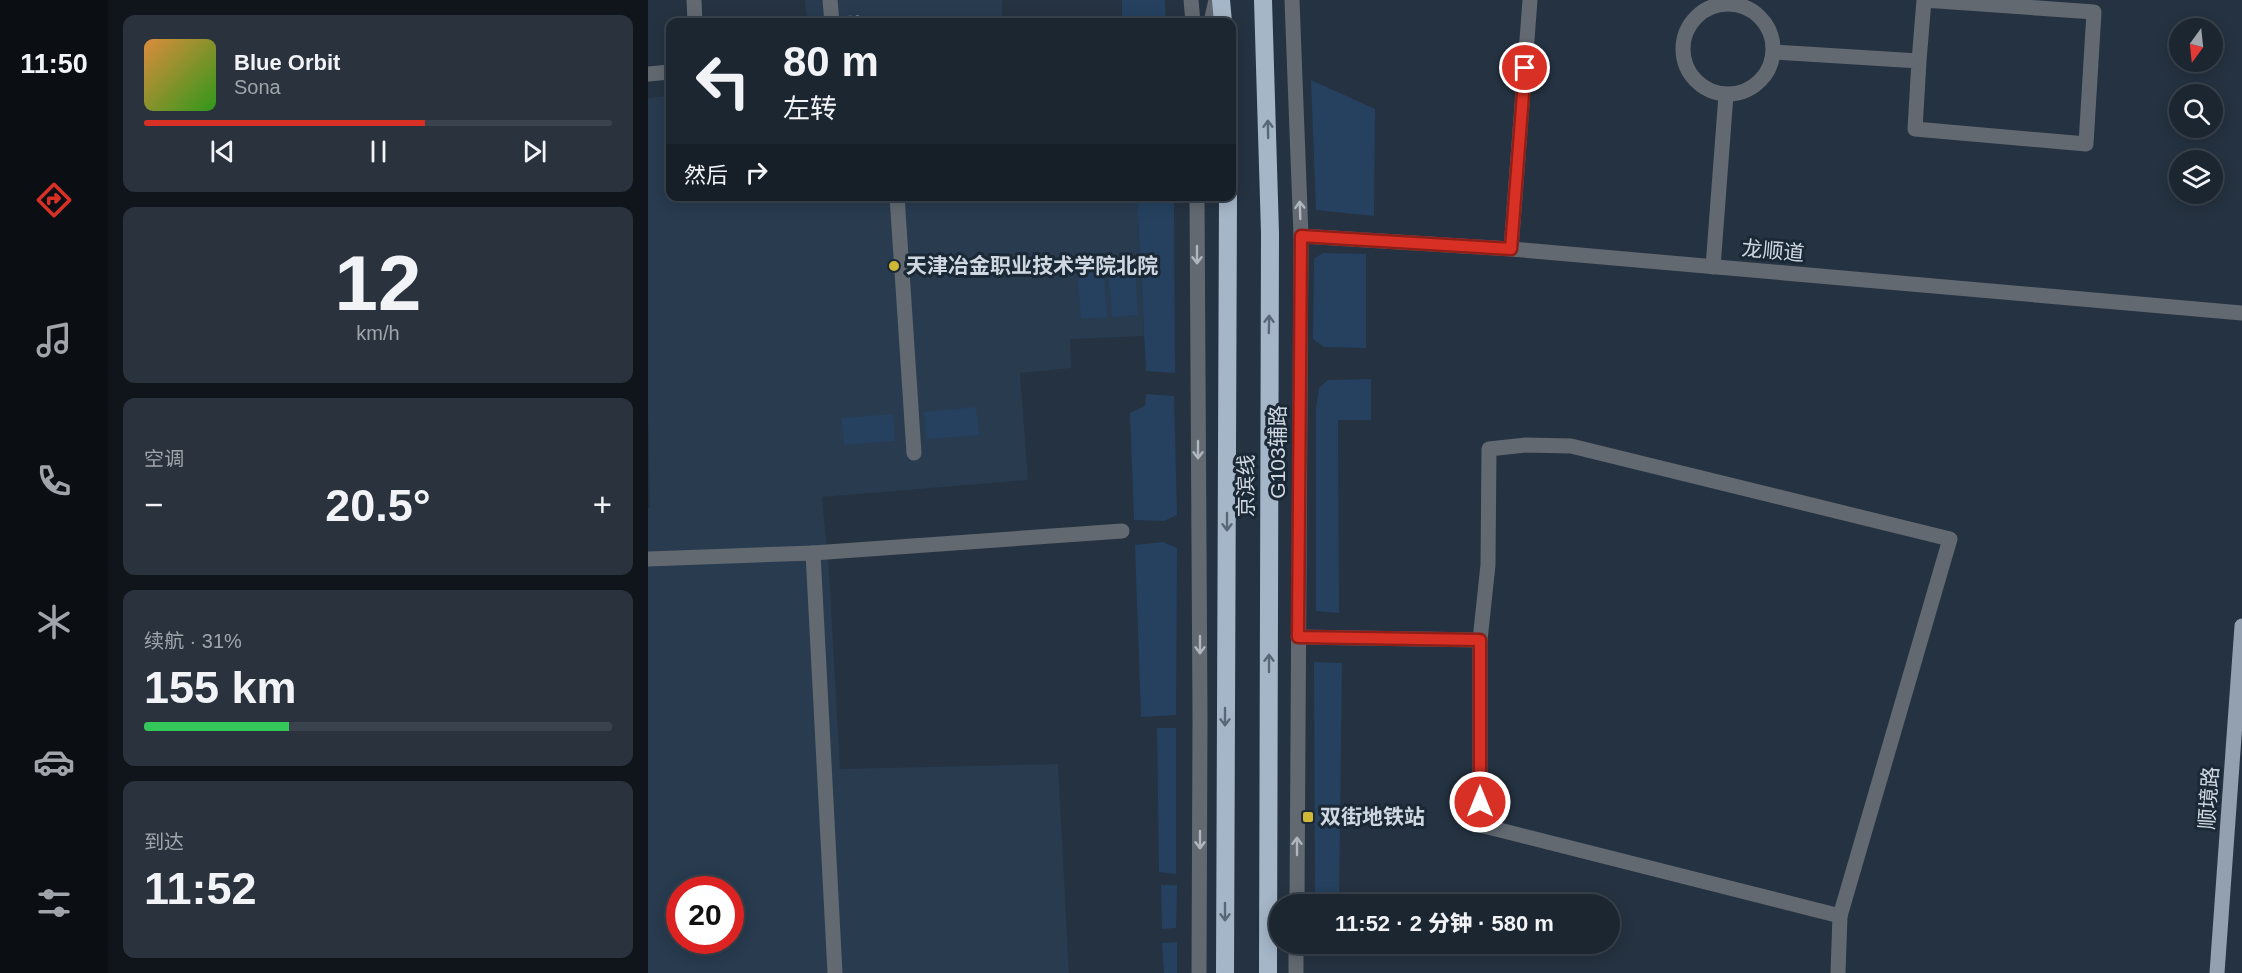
<!DOCTYPE html>
<html lang="zh">
<meta charset="utf-8">
<style>
:root{--surface:#1c2631;--page:#29323d;--text:#f1f3f6;--muted:#a0a5ab;--line:#3a434d;--accent:#d93025}
body{margin:0;font-family:Helvetica,"Noto Sans SC",sans-serif;background:var(--page);color:var(--text);height:100vh;display:flex;flex-direction:column;font-size:22px;white-space:nowrap}
*{box-sizing:border-box;margin:0}
p{font-size:20px;color:var(--muted)}
.icon{flex:none;width:33px;height:33px;fill:none;stroke:currentColor;stroke-width:2;stroke-linecap:round;stroke-linejoin:round}
.map{position:relative;flex:1;overflow:hidden}
.side{display:flex;flex-direction:column;gap:15px;padding:15px;background:#0f151b;width:540px}
.side>*{flex:none}
.guide{position:absolute;left:18px;top:18px;width:570px;height:183px;border-radius:12px;box-shadow:0 3px 15px #0003,0 0 0 2px var(--line);background:#1c2631;color:var(--text);overflow:hidden}
.needle{width:39px;rotate:195deg}
.controls{position:absolute;left:1521px;top:18px;display:grid;gap:12px}
.controls a{display:grid;place-items:center;width:54px;height:54px;border-radius:50%;background:var(--surface);box-shadow:0 3px 15px #0003,0 0 0 2px var(--line);font-size:30px}
.speed{position:absolute;left:18px;top:876px;display:flex;gap:12px;font-size:30px;font-weight:700;text-align:center}
.speed>*{display:grid;place-content:center;width:78px;height:78px;border-radius:50%;background:var(--surface);box-shadow:0 3px 15px #0003,0 0 0 2px var(--line);line-height:1}
.speed .limit{border:9px solid #d22;background:#fff;color:#111}
.pin{position:absolute;display:grid;place-items:center;width:51px;height:51px;color:#fff;margin:-26px;border:3px solid #fff;border-radius:50%;box-shadow:0 2px 6px #0007}
.me{position:absolute;width:66px;margin:-33px;rotate:0deg;stroke-linejoin:round;filter:drop-shadow(0 0 4px #0008)}
.turn{display:flex;align-items:center;gap:21px;height:126px;padding:0 18px;font-size:27px}
.turn .icon{width:78px;height:78px;stroke-width:2.5}
.turn b{display:block;font-size:42px;line-height:51px}
.then{display:flex;align-items:center;height:57px;padding:0 18px;background:#0003;gap:12px;font-size:22px}
.big{font-size:45px;font-weight:800;line-height:1.1}
.side .widget{flex:1;display:flex;flex-direction:column;justify-content:center;gap:9px;min-width:0;padding:0 21px;border-radius:12px;background:var(--page)}
.side .dial{align-items:center;gap:0}
.dial b{font-size:78px;line-height:1}
.song{display:flex;align-items:center;gap:18px}
.cover{width:72px;height:72px;border-radius:9px;background:linear-gradient(135deg,hsl(30 70% 55%),hsl(110 70% 35%))}
.played{height:6px;border-radius:3px;background:linear-gradient(90deg,var(--accent) 60%,var(--line) 60%)}
.keys{display:flex;justify-content:space-around;direction:ltr}
.heat{display:flex;justify-content:space-between;align-items:center;font-size:33px;direction:ltr}
.charge{height:9px;border-radius:4px;background:linear-gradient(90deg,#34c759 31%,var(--line) 0)}
.trip{position:absolute;left:621px;top:894px;width:351px;height:60px;border-radius:30px;background:var(--surface);box-shadow:0 3px 15px #0003,0 0 0 2px var(--line);font-weight:800;line-height:60px;text-align:center}
main{display:flex;flex:1;min-height:0}
.dock{display:flex;flex-direction:column;width:108px;justify-content:space-around;align-items:center;background:#0b0f14;color:var(--muted)}
.dock .icon{width:42px;height:42px}
.dock .active{color:var(--accent)}
.dock b{font-size:27px;color:var(--text)}
.map>svg:first-child{display:block}
.built{fill:#283b4f;fill-rule:evenodd}
.green{fill:#25415f}
.lines{fill:none;stroke-linecap:round;stroke-linejoin:round}
.path{stroke:#6b7683;stroke-width:2;stroke-dasharray:4.5 4.5;stroke-linecap:butt}
.minor{stroke:#626971;stroke-width:15}
.major{stroke:#92a0af;stroke-width:15}
.highway{stroke:#a5b6c8;stroke-width:18}
.oneway{stroke:#596878}
.oneway2{stroke:#aeb7bf}
.route-casing{stroke:#8d1f18;stroke-width:15}
.route{stroke:#d93025;stroke-width:10}
.poi-dot{fill:#d1b736;stroke:#1b2836;stroke-width:2}
.labels{text-anchor:middle;stroke-width:6;stroke-linejoin:round;paint-order:stroke}
.street-label{font-size:21px;fill:#cfd8e1;stroke:#1b2836}
.poi-label{font-size:21px;font-weight:bold;fill:#cfd8e1;stroke:#1b2836;text-anchor:start}
</style>
<main>
<nav class="dock">
<b>11:50</b>
<svg class="icon active" aria-label="directions" viewBox="0 0 24 24"><path d="M12 3l9 9-9 9-9-9zM9 14v-3h6M13 9l2 2-2 2"/></svg>
<svg class="icon" aria-label="music" viewBox="0 0 24 24"><path d="M9 18V5l10-2v13"/><circle cx="6" cy="18" r="3"/><circle cx="16" cy="16" r="3"/></svg>
<svg class="icon" aria-label="phone" viewBox="0 0 24 24"><path d="M5 4h4l2 5-3 2q2 4 5 5l2-3 5 2v4C11 20 4 13 5 4z"/></svg>
<svg class="icon" aria-label="climate" viewBox="0 0 24 24"><path d="M12 3v18M4 7l16 10M4 17L20 7"/></svg>
<svg class="icon" aria-label="car" viewBox="0 0 24 24"><path d="M5 17H2v-5l4-1 3-4h7l3 4 3 1v5h-3M9 17h6M6 11h13"/><circle cx="7" cy="17" r="2"/><circle cx="17" cy="17" r="2"/></svg>
<svg class="icon" aria-label="filters" viewBox="0 0 24 24"><path d="M4 7h16M4 17h16"/><circle cx="9" cy="7" r="2"/><circle cx="15" cy="17" r="2"/></svg>
</nav>
<section class="side">
<div class="widget">
<div class="song"><i class="cover"></i><div><b>Blue Orbit</b><p>Sona</p></div></div>
<div class="played"></div>
<div class="keys"><svg class="icon" aria-label="previous" viewBox="0 0 24 24"><path d="M18 5L8 12l10 7zM5 5v14"/></svg><svg class="icon" aria-label="pause" viewBox="0 0 24 24"><path d="M8 5v14M16 5v14"/></svg><svg class="icon" aria-label="next" viewBox="0 0 24 24"><path d="M6 5l10 7-10 7zM19 5v14"/></svg></div>
</div>
<div class="widget dial"><b>12</b><p>km/h</p></div>
<div class="widget"><p>空调</p>
<div class="heat"><a>−</a><b class="big">20.5°</b><a>+</a></div>
</div>
<div class="widget"><p>续航 · 31%</p><b class="big">155 km</b><div class="charge"></div></div>
<div class="widget"><p>到达</p><b class="big">11:52</b></div>
</section>
<div class="map">
<svg width="1594" height="973" viewBox="0 0 1594 973">
<rect width="100%" height="100%" fill="#253241"/>
<g class="built">
<polygon points="157,0 354,0 354,20 318,22 159,22"/>
<path d="M 22,96 L 22,196 L 489,197 L 496,336 L 422,339 L 423,368 L 372,373 L 380,480 L 174,497 L 181,570 L 192,769 L 410,764 L 421,973 L 0,973 L 0,508 L 2,508 L 0,417 L 0,98 ZM 32,890 L 82,890 L 82,940 L 32,940 Z"/>
</g>
<g class="green">
<polygon points="474,0 517,0 518,22 474,22"/>
<polygon points="663,80 727,109 726,216 668,210"/>
<polygon points="489,197 526,197 527,373 498,371"/>
<polygon points="675,253 718,254 718,348 676,347 665,339 666,259"/>
<polygon points="487,264 490,315 464,317 460,266"/>
<polygon points="456,266 459,317 433,319 429,268"/>
<polygon points="723,379 723,420 690,420 691,613 668,611 668,407 671,388 680,380"/>
<polygon points="498,394 526,396 529,515 516,521 486,520 482,413 497,406"/>
<polygon points="328,407 331,435 278,439 276,412"/>
<polygon points="245,414 247,441 196,445 193,418"/>
<polygon points="515,542 529,548 528,715 493,717 487,545"/>
<polygon points="666,662 694,663 691,904 667,904"/>
<polygon points="509,728 528,728 528,874 511,872"/>
<polygon points="513,885 529,885 528,928 514,929"/>
<polygon points="529,942 529,973 516,973 514,943"/>
</g>
<g class="lines">
<polyline class="path" points="199,17 210,16 211,22"/>
<g class="minor">
<polyline points="46,0 47,22"/>
<polyline points="182,0 184,22"/>
<polyline points="543,0 545,22"/>
<polyline points="644,0 653,236 649,904"/>
<circle cx="1080" cy="49" r="45"/>
<polyline points="563,22 568,0"/>
<polyline points="1125,52 1271,61 1267,129 1438,144 1446,12 1276,0 1271,61"/>
<polyline points="0,74 22,72"/>
<polyline points="249,196 266,453"/>
<polyline points="549,196 552,719 551,973"/>
<polyline points="653,236 863,249 1594,313"/>
<polyline points="863,249 882,0"/>
<polyline points="1065,267 1078,95"/>
<polyline points="0,559 165,553"/>
<polyline points="650,637 832,640 840,565 841,449 878,445 923,446 1302,539 1192,916 1190,973"/>
<polyline points="832,640 832,825 1192,916"/>
<polyline points="187,973 165,553 474,531"/>
<polyline points="648,973 648,944"/>
</g>
<polyline class="major" points="1569,973 1594,626"/>
<g class="highway">
<polyline points="573,0 575,22"/>
<polyline points="615,0 622,233 620,973"/>
<polyline points="577,973 580,196"/>
</g>
</g>
<defs><path id="oneway-shaft" d="M-6 0H5M1.5-3L5.5 0L1.5 3" fill="none" stroke-width="1.6" stroke-linecap="round" stroke-linejoin="round" transform="scale(1.5)"/></defs>
<g class="oneway">
<use href="#oneway-shaft" transform="translate(620 129) rotate(-91)"/>
<use href="#oneway-shaft" transform="translate(621 324) rotate(-89)"/>
<use href="#oneway-shaft" transform="translate(579 522) rotate(90)"/>
<use href="#oneway-shaft" transform="translate(621 663) rotate(-90)"/>
<use href="#oneway-shaft" transform="translate(577 717) rotate(90)"/>
<use href="#oneway-shaft" transform="translate(577 912) rotate(90)"/>
</g>
<g class="oneway2">
<use href="#oneway-shaft" transform="translate(652 210) rotate(-92)"/>
<use href="#oneway-shaft" transform="translate(549 255) rotate(90)"/>
<use href="#oneway-shaft" transform="translate(550 450) rotate(90)"/>
<use href="#oneway-shaft" transform="translate(552 645) rotate(90)"/>
<use href="#oneway-shaft" transform="translate(552 840) rotate(90)"/>
<use href="#oneway-shaft" transform="translate(649 846) rotate(-90)"/>
</g>
<g class="lines">
<defs>
<polyline id="route" points="832,802 832,640 650,637 653,236 863,249 877,68"/>
</defs>
<use href="#route" class="route-casing"/>
<use href="#route" class="route"/>
</g>
<g class="poi-dot">
<circle cx="246" cy="266" r="6"/>
<rect x="654" y="811" width="12" height="12" rx="3"/>
</g>
<g class="labels">
<g class="street-label">
<text transform="translate(1125 251) rotate(5)" y="7">龙顺道</text>
<text transform="translate(630 452) rotate(-90)" y="7">G103辅路</text>
<text transform="translate(598 486) rotate(-90)" y="7">京滨线</text>
<text transform="translate(1561 798) rotate(-86)" y="7">顺境路</text>
</g>
<g class="poi-label">
<text x="258" y="273">天津冶金职业技术学院北院</text>
<text x="672" y="824">双街地铁站</text>
</g>
</g>
</svg>
<div class="controls">
<a><svg class="needle" viewBox="-14 -14 28 28"><path d="M0-13l5 13h-10z" fill="#e53935"/><path d="M0 13l5-13h-10z" fill="#a0a5ab"/></svg></a>
<a><svg class="icon" aria-label="search" viewBox="0 0 24 24"><circle cx="10" cy="10" r="6"/><path d="M15 15l6 6"/></svg></a>
<a><svg class="icon" aria-label="layers" viewBox="0 0 24 24"><path d="M12 4l9 5-9 5-9-5zM3 14l9 5 9-5"/></svg></a>
</div>
<div class="speed"><div class="limit">20</div></div>
<div class="pin" style="left:877px;top:68px;background:#d93025"><svg class="icon" aria-label="arrive" viewBox="0 0 24 24"><path d="M6 21V4h12l-3 4 3 4H6"/></svg></div>
<svg class="me" style="left:832px;top:802px" viewBox="-20 -20 40 40"><circle r="17" fill="#d93025" stroke="#fff" stroke-width="3"/><path d="M0-11L8 9 0 5-8 9z" fill="#fff"/></svg>
<div class="trip">11:52 · 2 分钟 · 580 m</div>
<div class="guide">
<div class="turn"><svg class="icon" aria-label="left" viewBox="0 0 24 24"><path d="M17 20v-9H6M10 6l-5 5 5 5"/></svg><div><b>80 m</b>左转</div></div>
<div class="then">然后<svg class="icon" aria-label="right" viewBox="0 0 24 24"><path d="M7 20v-9h11M14 6l5 5-5 5"/></svg></div>
</div>
</div>
</main>
